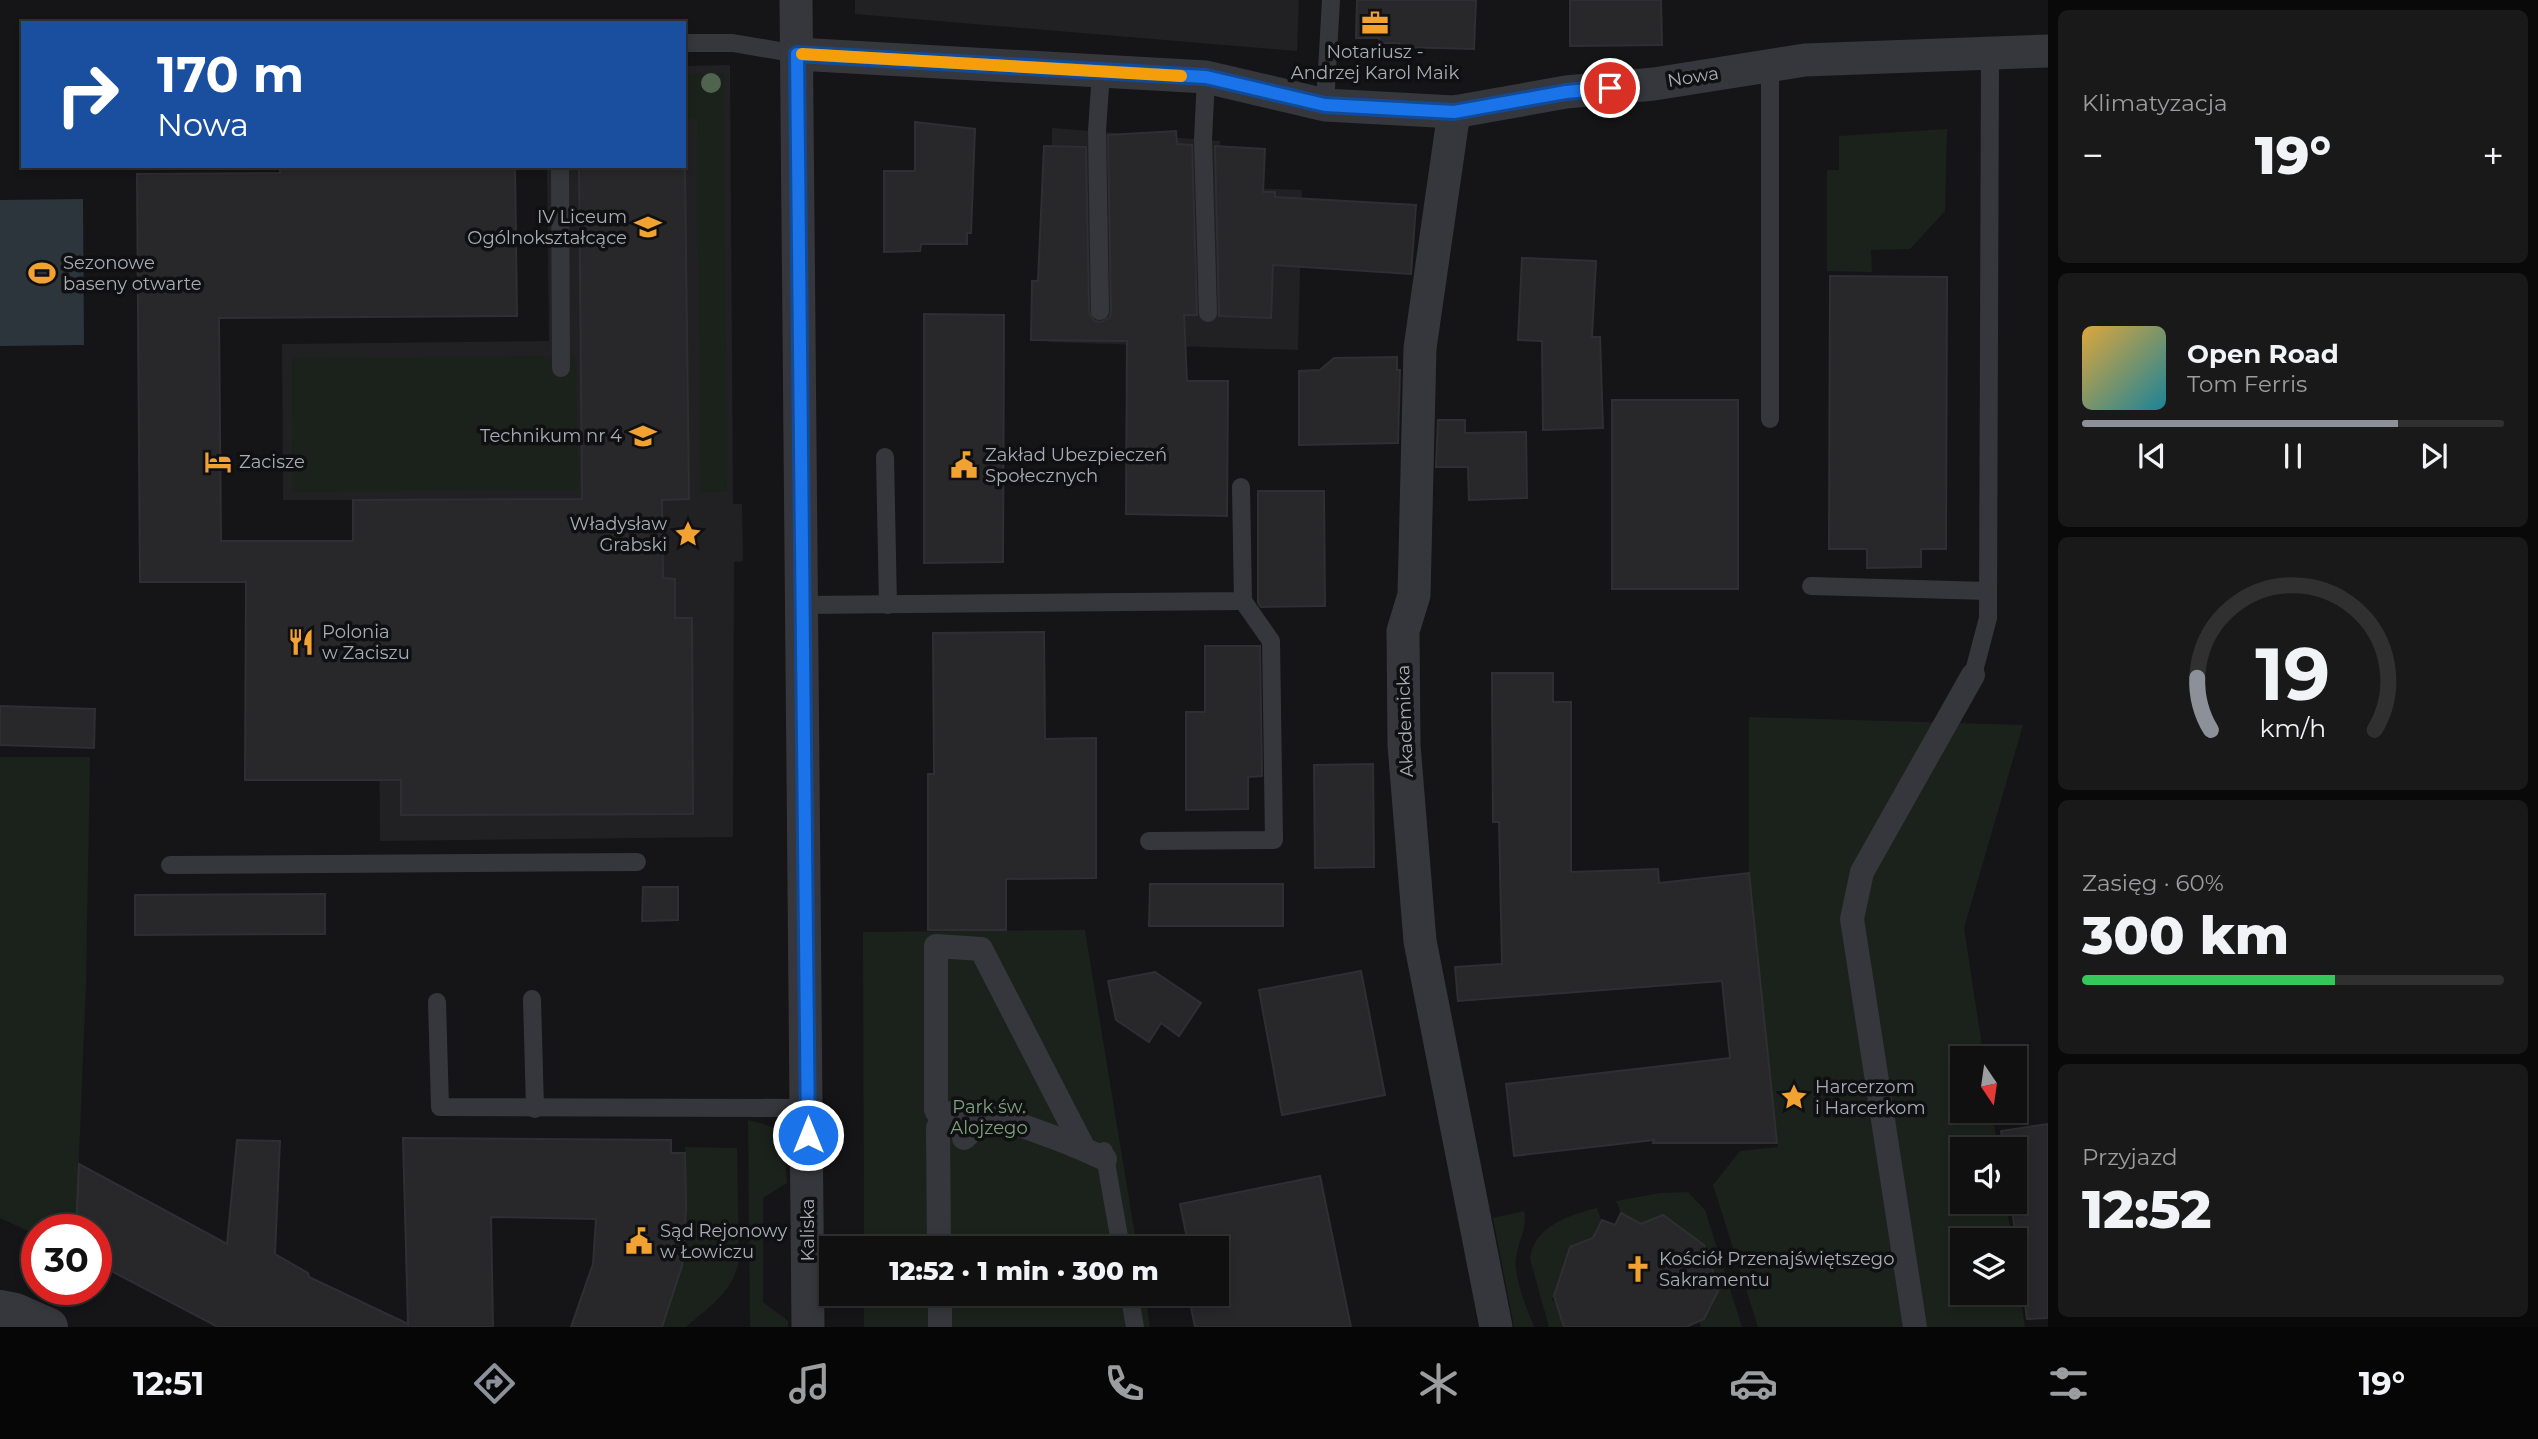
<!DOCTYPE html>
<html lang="pl">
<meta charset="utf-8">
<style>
:root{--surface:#101011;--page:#19191a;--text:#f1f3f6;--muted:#9c9d9f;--line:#303031;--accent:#8c9099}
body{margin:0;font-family:Montserrat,sans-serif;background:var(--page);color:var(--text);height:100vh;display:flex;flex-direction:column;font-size:26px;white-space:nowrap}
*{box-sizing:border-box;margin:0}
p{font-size:23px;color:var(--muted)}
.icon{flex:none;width:38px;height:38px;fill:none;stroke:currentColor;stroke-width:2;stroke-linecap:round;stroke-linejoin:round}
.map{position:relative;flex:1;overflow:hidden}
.panel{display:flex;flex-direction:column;gap:10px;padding:10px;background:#090909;width:490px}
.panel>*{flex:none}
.hud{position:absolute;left:21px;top:21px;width:665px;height:147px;border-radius:0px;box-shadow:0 4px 10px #0003,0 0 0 2px var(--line);background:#1a4fa0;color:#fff;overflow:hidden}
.needle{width:46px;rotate:167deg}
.fabs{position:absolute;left:1950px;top:1046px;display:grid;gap:14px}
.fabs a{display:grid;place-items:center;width:77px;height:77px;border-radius:0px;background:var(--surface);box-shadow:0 4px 10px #0003,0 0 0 2px var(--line);font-size:35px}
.speed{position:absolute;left:21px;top:1214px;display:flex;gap:14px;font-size:35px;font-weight:700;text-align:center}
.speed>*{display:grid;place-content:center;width:91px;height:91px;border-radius:50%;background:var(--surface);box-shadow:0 4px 10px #0003,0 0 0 2px var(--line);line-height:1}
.speed .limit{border:10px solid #d22;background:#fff;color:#111}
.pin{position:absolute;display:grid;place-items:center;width:60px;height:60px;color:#fff;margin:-30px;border:4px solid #fff;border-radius:50%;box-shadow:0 2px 7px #0007}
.me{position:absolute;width:77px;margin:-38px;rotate:0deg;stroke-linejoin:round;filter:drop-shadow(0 0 5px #0008)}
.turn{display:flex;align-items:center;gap:24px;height:147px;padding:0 21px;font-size:32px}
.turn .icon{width:91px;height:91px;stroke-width:2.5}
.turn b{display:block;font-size:49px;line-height:60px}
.big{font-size:52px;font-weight:800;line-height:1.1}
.panel .tile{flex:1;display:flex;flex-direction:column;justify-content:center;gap:10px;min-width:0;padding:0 24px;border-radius:10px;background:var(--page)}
.panel .dial{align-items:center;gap:0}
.dial svg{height:182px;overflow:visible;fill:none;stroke:var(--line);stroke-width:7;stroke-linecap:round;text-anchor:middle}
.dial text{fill:var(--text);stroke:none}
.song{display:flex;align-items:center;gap:21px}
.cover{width:84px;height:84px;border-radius:10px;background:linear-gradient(135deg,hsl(40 70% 55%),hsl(190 70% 35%))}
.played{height:7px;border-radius:4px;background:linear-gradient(90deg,var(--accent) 75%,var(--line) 75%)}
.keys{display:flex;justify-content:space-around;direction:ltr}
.heat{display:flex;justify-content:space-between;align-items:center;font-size:38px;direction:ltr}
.charge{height:10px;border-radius:5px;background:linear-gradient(90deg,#34c759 60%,var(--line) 0)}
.trip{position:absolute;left:819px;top:1236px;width:410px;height:70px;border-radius:0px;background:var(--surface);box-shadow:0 4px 10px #0003,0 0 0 2px var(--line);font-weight:800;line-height:70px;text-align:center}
.tabs{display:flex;height:112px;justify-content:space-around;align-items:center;background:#060607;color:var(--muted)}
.tabs .icon{width:49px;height:49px}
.tabs .active{color:var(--accent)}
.tabs b{font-size:32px;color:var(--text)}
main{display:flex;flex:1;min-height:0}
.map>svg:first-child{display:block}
.built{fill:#212124}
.green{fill:#1b221b}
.water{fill:#2b353b}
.building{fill:#28282b;stroke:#2f2f33;stroke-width:2}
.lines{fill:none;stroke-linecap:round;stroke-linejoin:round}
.service{stroke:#36373c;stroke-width:18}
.pedestrian{stroke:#36373c;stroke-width:24}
.minor{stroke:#36373c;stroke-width:33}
.tertiary{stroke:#36373c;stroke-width:38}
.tree{fill:#4f634f}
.route-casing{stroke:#114b97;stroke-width:18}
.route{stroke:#1a73e8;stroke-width:12}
.slow{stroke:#f59e0b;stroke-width:12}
.labels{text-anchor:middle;stroke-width:7;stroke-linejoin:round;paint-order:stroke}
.poi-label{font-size:18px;fill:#a7adb7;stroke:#101012;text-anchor:start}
.street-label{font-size:18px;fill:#a7adb7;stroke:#101012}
.park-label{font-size:18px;fill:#7ea27d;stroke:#101012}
</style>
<main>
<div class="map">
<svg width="2048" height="1327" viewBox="0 0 2048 1327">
<rect width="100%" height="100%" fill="#151517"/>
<g class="built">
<polygon points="855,0 1299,0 1297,51 855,14"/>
<polygon points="730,65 733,504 742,504 743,561 734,562 733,837 380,841 378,581 354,581 353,500 283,500 282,344 549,341 547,166 684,166 684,66"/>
<polygon points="1052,128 1220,141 1220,187 1302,190 1298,350 1049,342"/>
</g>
<g class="green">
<polygon points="724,73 727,492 700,492 697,119 684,118 684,74"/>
<polygon points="1947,129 1945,211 1910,249 1871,250 1872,272 1827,271 1827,170 1839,170 1839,136"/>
<polygon points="576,356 578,489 293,492 292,358"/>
<polygon points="1749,717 2023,725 1964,928 1984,1059 1962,1059 1962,1111 1992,1111 1998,1150 1962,1150 1962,1202 2006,1202 2012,1241 1962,1241 1962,1293 2014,1293 2014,1258 2025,1327 1758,1327 1713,1185 1740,1151 1778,1147 1749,873"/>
<polygon points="0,757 90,757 86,983 76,1230 37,1230 37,1235 0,1218"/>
<polygon points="1085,930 1137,1248 864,1248 863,932"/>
<polygon points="748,1120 770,1126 784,1140 787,1183 763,1198 763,1302 788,1321 788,1327 750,1327"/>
<path d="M 685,1147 L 737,1148 L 739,1261 C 732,1293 709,1307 686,1327 L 662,1327 L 682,1266 L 686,1209 Z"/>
<polygon points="1688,1192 1705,1210 1742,1327 1701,1327 1699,1321 1721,1284 1716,1282 1707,1253 1708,1248 1663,1215 1660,1220 1634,1229 1631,1219 1621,1213 1616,1201 1660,1193"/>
<path d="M 1597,1208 L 1601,1220 L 1600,1240 L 1569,1247 L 1567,1252 L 1570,1266 L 1564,1264 L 1565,1270 L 1552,1300 L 1556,1303 L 1564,1327 L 1549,1327 L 1530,1259 C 1534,1226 1569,1215 1597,1208 Z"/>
<path d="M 1524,1211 C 1529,1230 1513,1247 1516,1269 C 1518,1288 1527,1309 1534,1327 L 1514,1327 L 1493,1218 Z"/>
<polygon points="864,1293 1145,1293 1150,1327 864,1327"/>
</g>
<polygon class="water" points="83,199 84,345 0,346 0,200"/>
<g class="building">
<polygon points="1357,0 1476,0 1474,49 1399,47 1399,43 1379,43 1379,38 1356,38"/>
<polygon points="1570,0 1661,0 1662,45 1570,46"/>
<polygon points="915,122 975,129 971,233 967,233 967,244 921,244 920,251 884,252 884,171 915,171"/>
<polygon points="1176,131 1177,144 1192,145 1197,315 1184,315 1187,381 1228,381 1227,516 1126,514 1127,341 1031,340 1032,281 1038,281 1044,146 1086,147 1089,311 1094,321 1101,322 1110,317 1111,311 1108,135"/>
<polygon points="1215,146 1265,149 1263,192 1275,192 1275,197 1416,205 1411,274 1273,265 1271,318 1219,316"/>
<polygon points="280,166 515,166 517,316 219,318 221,541 353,541 353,500 582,499 579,166 685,166 689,499 662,500 663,578 675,579 675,618 692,618 693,814 401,815 401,780 245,780 246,582 140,582 137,174 280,173"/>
<polygon points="1522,258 1596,261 1592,337 1600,337 1603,428 1543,430 1542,341 1518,340"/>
<polygon points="1830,276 1947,277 1946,549 1921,549 1921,567 1867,568 1867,549 1829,549"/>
<polygon points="924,314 1004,315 1003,562 924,563"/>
<polygon points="1397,357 1397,370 1400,370 1398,443 1299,445 1299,371 1320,370 1334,358"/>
<rect x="1612" y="400" width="126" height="189"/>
<polygon points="1438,420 1465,420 1465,433 1526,432 1527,498 1469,500 1468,467 1436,467"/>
<polygon points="1258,491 1324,491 1325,606 1261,607 1258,603"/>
<polygon points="1044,632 1045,739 1096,738 1096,878 1006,879 1006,930 928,930 928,774 934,774 933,633"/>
<polygon points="1205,646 1260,646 1262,776 1248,777 1248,809 1186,810 1186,712 1205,712"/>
<polygon points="1492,673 1553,673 1553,702 1571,702 1571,872 1658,869 1659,883 1749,873 1777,1143 1653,1143 1654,1140 1514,1156 1506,1084 1730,1058 1722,981 1458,1001 1455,967 1502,964 1499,822 1493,822"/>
<polygon points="0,706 95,709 94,748 0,745"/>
<polygon points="1373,764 1374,867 1315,868 1314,765"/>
<polygon points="1150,884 1283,884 1283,926 1149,926"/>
<polygon points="643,887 678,887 678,920 642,921"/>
<polygon points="325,894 325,934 135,935 135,895"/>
<polygon points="1361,971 1385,1095 1282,1115 1259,990"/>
<polygon points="1155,972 1201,1003 1179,1036 1161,1023 1149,1042 1116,1020 1108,981"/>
<polygon points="2048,1124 2048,1318 2027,1319 2011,1202 2014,1202 2014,1150 2004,1150 2001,1131"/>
<polygon points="403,1138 671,1140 671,1153 685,1153 686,1209 682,1266 662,1327 571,1327 593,1264 596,1219 491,1217 493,1327 218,1327 96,1263 96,1230 76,1230 79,1164 227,1244 237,1140 280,1141 275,1254 308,1273 309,1277 408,1324"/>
<polygon points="1320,1176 1351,1327 1195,1327 1188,1293 1216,1293 1216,1248 1189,1248 1180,1204"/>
<polygon points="1621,1213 1641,1224 1663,1215 1704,1245 1719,1289 1704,1319 1686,1327 1564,1327 1554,1296 1570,1247 1593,1238 1602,1220 1615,1225"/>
</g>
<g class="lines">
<g class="service">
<polyline points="684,43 733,43 797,54"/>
<polyline points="1770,65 1770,419"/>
<polyline points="1206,77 1203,140 1208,313"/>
<polyline points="1325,105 1331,0"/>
<polyline points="560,166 561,368"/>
<polyline points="1100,311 1097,131 1101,72"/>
<polyline points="885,457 888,605"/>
<polyline points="1811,586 1988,591"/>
<polyline points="803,605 1243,601 1241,487"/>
<polyline points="1973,675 1988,618 1990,52"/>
<polyline points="1149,841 1274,840 1271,641 1243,601"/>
<polyline points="170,865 637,862"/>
<polyline points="532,999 535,1109"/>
<polyline points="437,1002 440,1107 808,1108"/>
<polyline points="1104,1151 1121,1248"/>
<polyline points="1129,1293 1135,1327"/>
</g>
<g class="pedestrian">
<polyline points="942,1119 936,1110 936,946 981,949 1084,1149"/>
<polyline points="964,1138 988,1116"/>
<path d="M 939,1248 L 938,1128 C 941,1121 944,1115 952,1113 C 979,1105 1078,1146 1105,1159"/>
<polyline points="940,1293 940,1327"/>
<polyline points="1915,1327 1852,919 1862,872 1973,675"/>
</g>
<g class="minor">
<polyline points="796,0 808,1327"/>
<polyline points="797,54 1206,77 1325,105 1454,112 1566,92 1654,84 1805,60 2048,51"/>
<polyline points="1454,112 1420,348 1414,595 1403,631 1404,745 1420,941 1496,1327"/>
</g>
<polyline class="tertiary" points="0,1309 15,1312 49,1327"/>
</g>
<circle class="tree" cx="711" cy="83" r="10"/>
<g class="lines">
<defs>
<polyline id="route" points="808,1135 797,54 1206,77 1325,105 1454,112 1566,92 1610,88"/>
</defs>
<use href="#route" class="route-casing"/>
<use href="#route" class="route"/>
<polyline class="slow" points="802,54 1181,76"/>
</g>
<defs>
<symbol id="office-bare" viewBox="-9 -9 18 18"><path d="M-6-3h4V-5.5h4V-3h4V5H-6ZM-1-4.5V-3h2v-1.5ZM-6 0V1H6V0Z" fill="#f2a231" stroke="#101012" stroke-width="2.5" paint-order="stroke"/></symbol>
<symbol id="school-bare" viewBox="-9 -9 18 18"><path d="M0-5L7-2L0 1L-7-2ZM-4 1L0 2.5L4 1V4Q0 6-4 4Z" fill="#f2a231" stroke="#101012" stroke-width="2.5" paint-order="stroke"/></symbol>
<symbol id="stadium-bare" viewBox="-9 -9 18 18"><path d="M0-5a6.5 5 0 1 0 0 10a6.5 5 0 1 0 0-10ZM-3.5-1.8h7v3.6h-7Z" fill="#f2a231" stroke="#101012" stroke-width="2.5" paint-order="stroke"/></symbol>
<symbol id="hotel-bare" viewBox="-9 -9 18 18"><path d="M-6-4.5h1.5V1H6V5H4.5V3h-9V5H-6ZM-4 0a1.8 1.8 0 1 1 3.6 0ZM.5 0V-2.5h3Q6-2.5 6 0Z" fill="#f2a231" stroke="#101012" stroke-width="2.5" paint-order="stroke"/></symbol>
<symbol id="civic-bare" viewBox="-9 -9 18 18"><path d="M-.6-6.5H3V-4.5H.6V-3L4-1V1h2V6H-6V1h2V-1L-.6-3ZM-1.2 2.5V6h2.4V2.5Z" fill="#f2a231" stroke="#101012" stroke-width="2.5" paint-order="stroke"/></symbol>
<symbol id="sight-bare" viewBox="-9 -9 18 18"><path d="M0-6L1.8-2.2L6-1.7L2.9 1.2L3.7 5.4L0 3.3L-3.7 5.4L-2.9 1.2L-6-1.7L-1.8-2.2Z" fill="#f2a231" stroke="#101012" stroke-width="2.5" paint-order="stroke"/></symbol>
<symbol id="restaurant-bare" viewBox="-9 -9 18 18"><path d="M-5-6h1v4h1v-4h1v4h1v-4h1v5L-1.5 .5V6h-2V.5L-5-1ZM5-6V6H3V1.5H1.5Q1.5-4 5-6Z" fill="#f2a231" stroke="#101012" stroke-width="2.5" paint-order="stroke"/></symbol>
<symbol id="church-bare" viewBox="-9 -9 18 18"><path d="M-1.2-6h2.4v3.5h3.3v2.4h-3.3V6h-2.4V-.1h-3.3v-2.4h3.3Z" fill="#f2a231" stroke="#101012" stroke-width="2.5" paint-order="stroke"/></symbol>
</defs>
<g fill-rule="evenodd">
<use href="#office-bare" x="1356" y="4" width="38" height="38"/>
<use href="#school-bare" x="629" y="208" width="38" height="38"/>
<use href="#stadium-bare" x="23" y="254" width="38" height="38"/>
<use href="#school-bare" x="624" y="417" width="38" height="38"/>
<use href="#hotel-bare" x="199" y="443" width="38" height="38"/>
<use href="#civic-bare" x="945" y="446" width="38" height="38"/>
<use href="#sight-bare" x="669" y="515" width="38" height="38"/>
<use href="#restaurant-bare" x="282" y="623" width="38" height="38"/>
<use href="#sight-bare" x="1775" y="1078" width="38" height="38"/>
<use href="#civic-bare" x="620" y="1222" width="38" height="38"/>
<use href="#church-bare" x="1619" y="1250" width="38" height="38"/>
</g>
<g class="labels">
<g class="poi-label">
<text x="1375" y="58" text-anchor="middle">Notariusz -<tspan x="1375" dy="21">Andrzej Karol Maik</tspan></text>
<text x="627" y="223" text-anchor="end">IV Liceum<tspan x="627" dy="21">Ogólnokształcące</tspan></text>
<text x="63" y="269">Sezonowe<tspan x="63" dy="21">baseny otwarte</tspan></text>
<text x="622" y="442" text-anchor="end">Technikum nr 4</text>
<text x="985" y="461">Zakład Ubezpieczeń<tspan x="985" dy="21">Społecznych</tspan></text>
<text x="239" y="468">Zacisze</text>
<text x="667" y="530" text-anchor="end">Władysław<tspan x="667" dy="21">Grabski</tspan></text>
<text x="322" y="638">Polonia<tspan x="322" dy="21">w Zaciszu</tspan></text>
<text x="1815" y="1093">Harcerzom<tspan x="1815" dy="21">i Harcerkom</tspan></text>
<text x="660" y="1237">Sąd Rejonowy<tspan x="660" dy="21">w Łowiczu</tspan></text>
<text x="1659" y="1265">Kościół Przenajświętszego<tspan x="1659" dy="21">Sakramentu</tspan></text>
</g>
<g class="street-label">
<text transform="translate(1693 77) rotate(-9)" y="6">Nowa</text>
<text transform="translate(1405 721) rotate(-92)" y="6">Akademicka</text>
<text transform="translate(808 1230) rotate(-90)" y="6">Kaliska</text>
</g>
<g class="park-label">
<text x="989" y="1113">Park św.<tspan x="989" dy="21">Alojzego</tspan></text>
</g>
</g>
</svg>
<div class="fabs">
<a><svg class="needle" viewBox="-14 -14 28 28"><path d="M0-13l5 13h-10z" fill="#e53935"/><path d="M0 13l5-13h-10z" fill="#9c9d9f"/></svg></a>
<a><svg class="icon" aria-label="sound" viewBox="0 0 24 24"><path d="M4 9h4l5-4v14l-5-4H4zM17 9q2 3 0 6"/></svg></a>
<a><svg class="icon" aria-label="layers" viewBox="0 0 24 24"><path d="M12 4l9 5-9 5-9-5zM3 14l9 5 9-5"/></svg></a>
</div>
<div class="speed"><div class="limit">30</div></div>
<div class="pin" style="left:1610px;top:88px;background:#d93025"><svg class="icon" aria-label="arrive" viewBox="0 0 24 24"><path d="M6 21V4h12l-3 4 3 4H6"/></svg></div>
<svg class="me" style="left:808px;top:1135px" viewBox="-20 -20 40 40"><circle r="17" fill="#1a73e8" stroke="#fff" stroke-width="3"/><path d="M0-11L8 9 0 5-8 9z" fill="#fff"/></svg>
<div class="trip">12:52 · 1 min · 300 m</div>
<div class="hud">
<div class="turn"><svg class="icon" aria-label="right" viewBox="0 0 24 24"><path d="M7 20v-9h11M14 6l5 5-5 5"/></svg><div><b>170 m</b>Nowa</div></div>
</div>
</div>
<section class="panel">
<div class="tile"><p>Klimatyzacja</p>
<div class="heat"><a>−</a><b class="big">19°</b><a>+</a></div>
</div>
<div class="tile">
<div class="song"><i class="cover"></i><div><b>Open Road</b><p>Tom Ferris</p></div></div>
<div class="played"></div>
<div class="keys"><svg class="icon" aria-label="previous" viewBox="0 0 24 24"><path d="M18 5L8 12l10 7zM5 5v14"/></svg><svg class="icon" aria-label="pause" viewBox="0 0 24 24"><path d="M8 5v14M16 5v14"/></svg><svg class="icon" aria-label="next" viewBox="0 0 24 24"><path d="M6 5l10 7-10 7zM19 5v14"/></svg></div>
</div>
<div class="tile dial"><svg viewBox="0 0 100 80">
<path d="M14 69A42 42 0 1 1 86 69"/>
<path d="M14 69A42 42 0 0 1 8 46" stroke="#8c9099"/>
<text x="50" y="56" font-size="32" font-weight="700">19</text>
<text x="50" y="72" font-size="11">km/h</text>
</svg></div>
<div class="tile"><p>Zasięg · 60%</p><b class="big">300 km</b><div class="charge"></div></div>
<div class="tile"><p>Przyjazd</p><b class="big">12:52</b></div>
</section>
</main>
<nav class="tabs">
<b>12:51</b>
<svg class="icon active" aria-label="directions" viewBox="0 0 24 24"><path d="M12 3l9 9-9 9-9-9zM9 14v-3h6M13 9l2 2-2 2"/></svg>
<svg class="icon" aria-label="music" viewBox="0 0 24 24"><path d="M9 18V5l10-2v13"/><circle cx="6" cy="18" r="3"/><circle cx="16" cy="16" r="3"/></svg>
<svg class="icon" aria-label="phone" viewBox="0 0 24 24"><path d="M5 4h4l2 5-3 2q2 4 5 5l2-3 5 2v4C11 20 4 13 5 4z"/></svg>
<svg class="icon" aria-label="climate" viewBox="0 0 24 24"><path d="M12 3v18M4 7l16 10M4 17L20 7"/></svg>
<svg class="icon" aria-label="car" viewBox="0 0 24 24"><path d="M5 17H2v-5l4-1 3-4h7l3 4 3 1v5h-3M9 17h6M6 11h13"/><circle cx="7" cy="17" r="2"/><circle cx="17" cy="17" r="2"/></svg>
<svg class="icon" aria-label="filters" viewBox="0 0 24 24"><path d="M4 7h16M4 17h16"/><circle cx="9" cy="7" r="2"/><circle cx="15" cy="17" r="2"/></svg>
<b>19°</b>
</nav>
